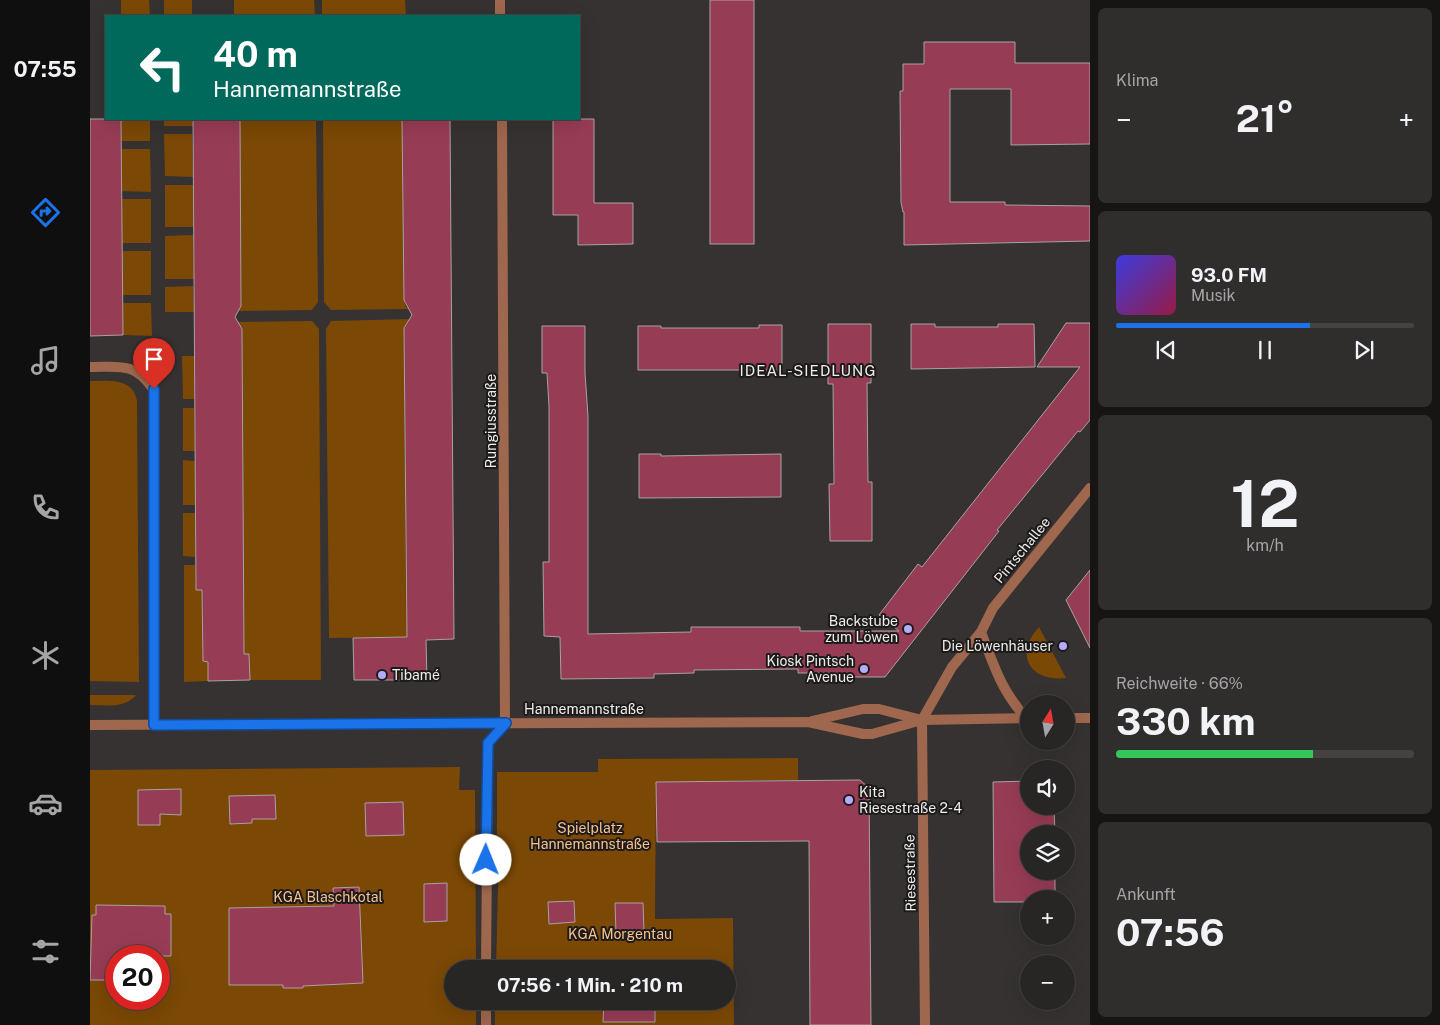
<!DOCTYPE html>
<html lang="de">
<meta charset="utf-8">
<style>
:root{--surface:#282625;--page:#302e2d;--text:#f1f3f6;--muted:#a5a5a7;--line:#444342;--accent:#1a73e8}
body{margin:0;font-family:"Public Sans",sans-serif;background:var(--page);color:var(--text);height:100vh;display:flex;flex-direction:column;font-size:19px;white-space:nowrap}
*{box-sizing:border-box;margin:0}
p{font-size:16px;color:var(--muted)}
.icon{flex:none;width:28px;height:28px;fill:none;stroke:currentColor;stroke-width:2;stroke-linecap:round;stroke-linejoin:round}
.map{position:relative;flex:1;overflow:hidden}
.side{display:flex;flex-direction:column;gap:8px;padding:8px;background:#161514;width:350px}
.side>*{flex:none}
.top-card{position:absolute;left:15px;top:15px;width:475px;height:105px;border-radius:0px;box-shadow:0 5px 20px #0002,0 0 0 1px var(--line);background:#00695c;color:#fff;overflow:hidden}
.needle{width:32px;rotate:11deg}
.fabs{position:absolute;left:930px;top:695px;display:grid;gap:10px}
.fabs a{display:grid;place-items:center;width:55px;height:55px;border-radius:50%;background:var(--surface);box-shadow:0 5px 20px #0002,0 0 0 1px var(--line);font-size:25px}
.speed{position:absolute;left:15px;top:945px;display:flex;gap:10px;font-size:25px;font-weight:700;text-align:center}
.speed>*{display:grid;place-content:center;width:65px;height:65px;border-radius:50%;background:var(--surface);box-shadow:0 5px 20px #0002,0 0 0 1px var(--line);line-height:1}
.speed .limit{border:8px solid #d22;background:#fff;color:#111}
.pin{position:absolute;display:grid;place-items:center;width:42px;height:42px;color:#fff;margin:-51px -21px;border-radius:50% 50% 50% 0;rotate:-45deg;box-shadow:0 0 5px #0007}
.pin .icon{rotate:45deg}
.me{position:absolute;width:55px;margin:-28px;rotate:1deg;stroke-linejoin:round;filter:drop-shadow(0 0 4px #0008)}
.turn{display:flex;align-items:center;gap:18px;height:105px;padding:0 25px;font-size:22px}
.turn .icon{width:65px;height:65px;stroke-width:2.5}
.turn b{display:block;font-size:35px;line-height:42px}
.big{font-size:38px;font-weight:700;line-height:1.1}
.side .card{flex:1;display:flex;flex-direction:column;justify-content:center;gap:8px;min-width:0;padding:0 18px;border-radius:8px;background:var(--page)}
.side .dial{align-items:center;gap:0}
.dial b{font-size:65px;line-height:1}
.song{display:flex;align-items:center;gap:15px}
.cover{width:60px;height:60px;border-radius:8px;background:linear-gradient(135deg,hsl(240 70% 55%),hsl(340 70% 35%))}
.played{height:5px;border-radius:2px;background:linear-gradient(90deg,var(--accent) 65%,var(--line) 65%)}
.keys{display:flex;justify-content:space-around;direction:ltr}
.heat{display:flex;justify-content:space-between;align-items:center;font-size:28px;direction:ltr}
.charge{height:8px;border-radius:4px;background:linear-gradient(90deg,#34c759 66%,var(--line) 0)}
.trip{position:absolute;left:354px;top:960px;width:292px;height:50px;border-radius:25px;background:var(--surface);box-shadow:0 5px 20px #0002,0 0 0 1px var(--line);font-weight:700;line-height:50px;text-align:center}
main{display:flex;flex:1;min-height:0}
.tab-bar{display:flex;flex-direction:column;width:90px;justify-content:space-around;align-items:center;background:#100f0f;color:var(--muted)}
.tab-bar .icon{width:35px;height:35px}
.tab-bar .selected{color:var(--accent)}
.tab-bar b{font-size:22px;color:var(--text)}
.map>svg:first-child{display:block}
.green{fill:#7b4805;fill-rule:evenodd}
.building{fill:#973c55;stroke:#a8a2a3}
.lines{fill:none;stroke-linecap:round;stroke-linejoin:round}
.lane{stroke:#9f674d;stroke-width:10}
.street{stroke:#9f674d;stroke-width:10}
.route-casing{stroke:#114b97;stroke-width:12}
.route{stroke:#1a73e8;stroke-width:9}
.poi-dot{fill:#b4acf9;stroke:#1c1a1a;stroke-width:2}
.labels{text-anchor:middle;stroke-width:4;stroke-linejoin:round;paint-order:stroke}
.street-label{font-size:14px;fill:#efeceb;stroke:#1c1a1a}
.poi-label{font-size:14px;fill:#efeceb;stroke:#1c1a1a;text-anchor:end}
.park-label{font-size:14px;fill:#f8c18d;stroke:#1c1a1a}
.neighbourhood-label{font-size:15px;letter-spacing:1px;fill:#efeceb;stroke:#1c1a1a}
</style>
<main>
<nav class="tab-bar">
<b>07:55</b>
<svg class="icon selected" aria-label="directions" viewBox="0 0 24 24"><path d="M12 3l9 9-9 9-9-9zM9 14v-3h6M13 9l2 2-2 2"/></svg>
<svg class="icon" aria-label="music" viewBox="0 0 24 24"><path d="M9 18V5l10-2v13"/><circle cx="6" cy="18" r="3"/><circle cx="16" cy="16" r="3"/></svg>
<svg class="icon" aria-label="phone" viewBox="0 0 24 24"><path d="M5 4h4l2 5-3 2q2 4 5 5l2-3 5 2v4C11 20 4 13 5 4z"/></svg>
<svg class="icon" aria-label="climate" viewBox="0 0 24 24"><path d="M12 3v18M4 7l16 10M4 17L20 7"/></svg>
<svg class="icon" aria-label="car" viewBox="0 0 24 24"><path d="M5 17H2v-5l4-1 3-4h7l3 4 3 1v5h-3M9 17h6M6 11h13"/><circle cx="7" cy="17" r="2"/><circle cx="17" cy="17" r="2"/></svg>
<svg class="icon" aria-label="filters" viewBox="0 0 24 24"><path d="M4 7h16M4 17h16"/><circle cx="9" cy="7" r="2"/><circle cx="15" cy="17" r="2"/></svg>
</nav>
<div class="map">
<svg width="1000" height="1025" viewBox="0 0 1000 1025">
<rect width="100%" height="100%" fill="#363231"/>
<g class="green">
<polygon points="31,0 59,0 60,16 31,16"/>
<rect x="74" y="0" width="28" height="16"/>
<polygon points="144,0 224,0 225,16 144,16"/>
<polygon points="232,0 315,0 316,16 232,16"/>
<rect x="31" y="119" width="29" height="22"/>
<polygon points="74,119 102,119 103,126 74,126"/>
<polygon points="150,119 226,119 228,302 222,310 145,311 151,306"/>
<polygon points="233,119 312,119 314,300 316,307 321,309 241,310 234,302"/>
<polygon points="74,134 102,134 103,177 75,176"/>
<polygon points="32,149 60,149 61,192 32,191"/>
<rect x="75" y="185" width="28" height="42"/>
<polygon points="61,199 61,243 32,243 32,199"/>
<polygon points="103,235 104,279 75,279 75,236"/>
<rect x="32" y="251" width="29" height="44"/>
<polygon points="103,286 104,312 75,312 75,287"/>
<polygon points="33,303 61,303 62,336 33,335"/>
<polygon points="321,319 314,329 316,611 323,612 324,637 239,638 236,329 241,321"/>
<polygon points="222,321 229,329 231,680 160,680 159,655 154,654 152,329 145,322"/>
<polygon points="92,356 104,356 104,399 93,399"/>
<path d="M 0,381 C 18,381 43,377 47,401 L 49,682 L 0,681 Z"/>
<polygon points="93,408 104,408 105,451 93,451"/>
<polygon points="93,460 105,461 105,505 93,505"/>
<polygon points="93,513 105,513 105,557 93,556"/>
<polygon points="94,565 105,565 106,589 112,590 113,661 118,662 118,681 94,682"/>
<path d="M 949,627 L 976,678 C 939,682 924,654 949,627 Z"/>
<path d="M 0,695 L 46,695 C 34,709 17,705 0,705 Z"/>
<polygon points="708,758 708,780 566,782 565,919 643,918 644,1025 405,1025 405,1001 638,1001 638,969 406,969 409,845 407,845 407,772 508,772 508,759"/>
<path d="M 370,767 L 369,790 L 385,790 L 386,969 L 362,969 L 362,1001 L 386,1001 L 386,1025 L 0,1025 L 0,770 ZM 26,956 L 69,956 L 69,999 L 26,999 Z"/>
</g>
<g class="building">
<rect x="620" y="0" width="44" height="244"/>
<polygon points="834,42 925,42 925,63 1000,63 1000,144 921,145 921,89 860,89 860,202 915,202 915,205 1000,206 1000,241 814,245 814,212 813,212 811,202 810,91 813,91 813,64 834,64"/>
<polygon points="0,119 31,119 33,335 0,336"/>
<polygon points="103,119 150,119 151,306 145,317 152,329 154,654 159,654 160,680 118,681 118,662 113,661 112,590 106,590"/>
<polygon points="312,119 360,119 364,639 336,640 337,680 264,680 263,638 317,637 314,328 322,315 314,300"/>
<polygon points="463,119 504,119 504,203 543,203 543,244 488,245 488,215 463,215"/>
<polygon points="976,323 1000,323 1000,420 990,432 988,431 907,530 909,531 795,677 746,677 746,673 708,673 708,669 604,670 604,673 564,674 564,678 471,679 470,637 454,636 453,562 459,562 459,406 457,373 452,373 452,326 495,326 495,373 498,416 498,634 601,632 601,627 710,627 710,631 809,631 789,615 828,564 832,567 990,367 947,367"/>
<polygon points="738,324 781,324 781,383 777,383 778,482 782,482 782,541 740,541 739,484 744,484 743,384 738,384"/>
<polygon points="821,324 845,324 845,327 908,327 908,324 944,324 945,367 821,369"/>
<polygon points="669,325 692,325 692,370 548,370 548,326 571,326 571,328 669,328"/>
<polygon points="549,454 571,454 571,456 691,454 691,497 549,498"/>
<polygon points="1000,570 1000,648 976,600"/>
<polygon points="770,780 779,788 781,1025 720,1025 719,841 567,842 566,782"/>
<polygon points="939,781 939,806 964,806 965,834 939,834 939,871 965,871 965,899 939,899 939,902 904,902 903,782"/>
<polygon points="91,789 91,815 70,814 70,825 48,825 48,790"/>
<polygon points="185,795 186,819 162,819 162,823 140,824 139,796"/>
<polygon points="313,802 314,835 276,836 275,803"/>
<polygon points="357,883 357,921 334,922 334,884"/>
<polygon points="269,887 273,983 213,986 213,988 193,988 193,985 139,985 139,908 244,906 243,888"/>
<polygon points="484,901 485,922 459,924 458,902"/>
<polygon points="525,903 553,903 554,932 526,933"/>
<polygon points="6,905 75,906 75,914 81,914 81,956 26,956 26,980 0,980 2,915 6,915"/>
<polygon points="514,1001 565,1001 565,1022 513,1022"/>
</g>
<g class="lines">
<g class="lane">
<polyline points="396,969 398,743 415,723"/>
<polyline points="396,1025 396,1001"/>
</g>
<g class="street">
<polyline points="410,0 410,16"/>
<polyline points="412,119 415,723"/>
<path d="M 0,367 C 30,367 45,362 63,389 L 64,725"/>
<path d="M 891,632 C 904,666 911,690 936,718"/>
<polyline points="976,718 1000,718"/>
<polyline points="832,720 835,1025"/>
<polyline points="832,720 862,667 891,632 903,608 1000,488"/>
<polyline points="722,721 773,709 789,709 832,720 939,718"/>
<polyline points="0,725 718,722 773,734 782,734 832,720"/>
</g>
</g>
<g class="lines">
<defs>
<polyline id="route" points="64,389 64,725 416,723 398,743 396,860"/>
</defs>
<use href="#route" class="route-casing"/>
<use href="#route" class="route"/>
</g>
<g class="poi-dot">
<circle cx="818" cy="629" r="5"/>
<circle cx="973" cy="646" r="5"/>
<circle cx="774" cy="669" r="5"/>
<circle cx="292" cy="675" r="5"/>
<circle cx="759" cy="800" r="5"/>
</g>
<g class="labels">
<g class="street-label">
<text transform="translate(401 421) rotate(-90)" y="5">Rungiusstraße</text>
<text transform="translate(932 550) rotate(-51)" y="5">Pintschallee</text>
<text x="494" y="714">Hannemannstraße</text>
<text transform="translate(820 873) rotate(-91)" y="5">Riesestraße</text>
</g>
<g class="poi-label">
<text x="808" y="626">Backstube<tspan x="808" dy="16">zum Löwen</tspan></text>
<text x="963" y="651">Die Löwenhäuser</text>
<text x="764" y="666">Kiosk Pintsch<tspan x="764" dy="16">Avenue</tspan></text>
<text x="302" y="680" text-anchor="start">Tibamé</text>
<text x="769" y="797" text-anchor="start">Kita<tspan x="769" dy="16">Riesestraße 2-4</tspan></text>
</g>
<g class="park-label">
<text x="500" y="833">Spielplatz<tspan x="500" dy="16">Hannemannstraße</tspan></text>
<text x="238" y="902">KGA Blaschkotal</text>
<text x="530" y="939">KGA Morgentau</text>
</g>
<g class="neighbourhood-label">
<text x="718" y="376">IDEAL-SIEDLUNG</text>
</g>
</g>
</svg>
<div class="fabs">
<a><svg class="needle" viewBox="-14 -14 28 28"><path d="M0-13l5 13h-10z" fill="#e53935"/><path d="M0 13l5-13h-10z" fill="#a5a5a7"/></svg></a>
<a><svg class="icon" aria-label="sound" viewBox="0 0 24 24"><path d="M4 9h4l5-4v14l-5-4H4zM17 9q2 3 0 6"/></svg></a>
<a><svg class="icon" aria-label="layers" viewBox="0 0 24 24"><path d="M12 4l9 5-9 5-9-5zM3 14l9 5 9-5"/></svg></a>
<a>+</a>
<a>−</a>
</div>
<div class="speed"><div class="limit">20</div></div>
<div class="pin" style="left:64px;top:389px;background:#d93025"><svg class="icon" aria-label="arrive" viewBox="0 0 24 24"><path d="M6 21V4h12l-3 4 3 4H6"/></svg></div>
<svg class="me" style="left:396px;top:860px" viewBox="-20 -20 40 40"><circle r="19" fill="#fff"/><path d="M0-13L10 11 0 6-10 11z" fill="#1a73e8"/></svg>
<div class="trip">07:56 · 1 Min. · 210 m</div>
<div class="top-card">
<div class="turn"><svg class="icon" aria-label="left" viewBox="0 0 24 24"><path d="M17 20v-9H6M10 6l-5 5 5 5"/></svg><div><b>40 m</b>Hannemannstraße</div></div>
</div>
</div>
<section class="side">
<div class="card"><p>Klima</p>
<div class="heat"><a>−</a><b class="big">21°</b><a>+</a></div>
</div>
<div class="card">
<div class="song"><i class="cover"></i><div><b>93.0 FM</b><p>Musik</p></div></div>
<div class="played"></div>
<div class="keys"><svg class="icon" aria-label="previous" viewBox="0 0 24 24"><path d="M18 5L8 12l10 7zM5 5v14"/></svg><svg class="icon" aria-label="pause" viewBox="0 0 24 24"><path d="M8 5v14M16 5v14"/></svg><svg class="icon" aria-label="next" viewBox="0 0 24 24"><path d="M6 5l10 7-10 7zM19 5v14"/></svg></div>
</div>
<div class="card dial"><b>12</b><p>km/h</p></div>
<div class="card"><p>Reichweite · 66%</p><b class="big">330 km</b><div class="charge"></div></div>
<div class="card"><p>Ankunft</p><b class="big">07:56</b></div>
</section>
</main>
